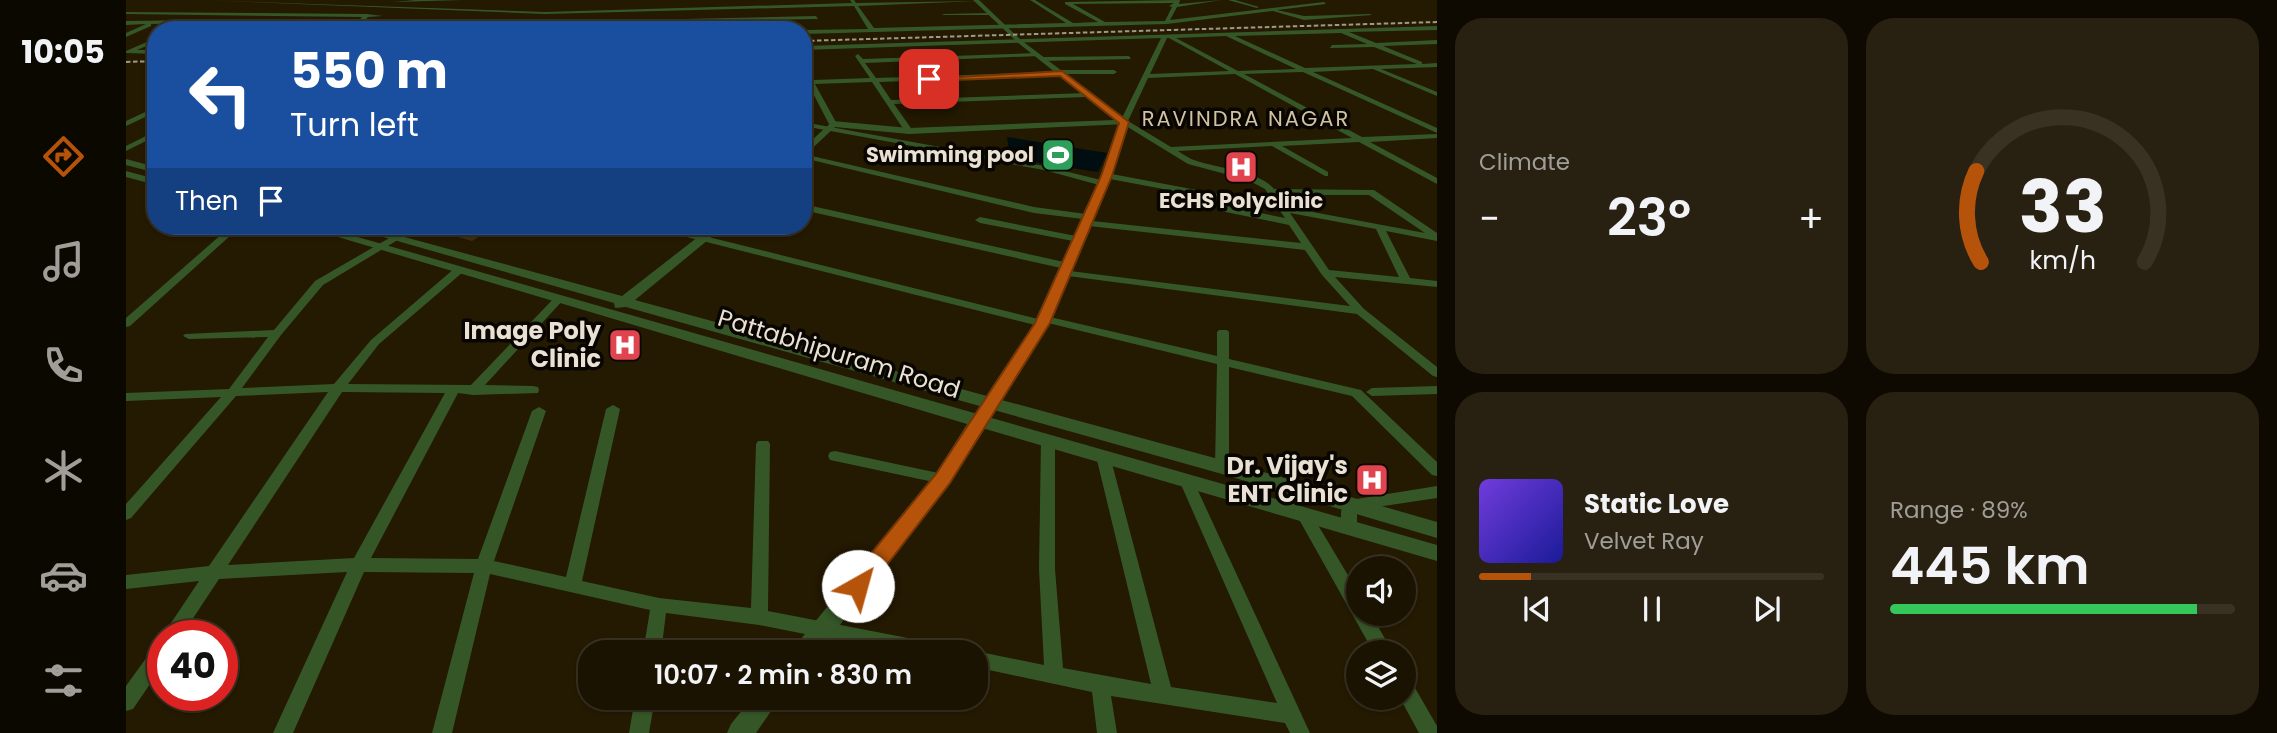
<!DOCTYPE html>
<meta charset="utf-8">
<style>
:root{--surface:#1b1301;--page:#282010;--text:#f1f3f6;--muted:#a09e99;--line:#393223;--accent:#b45309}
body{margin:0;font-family:Poppins,sans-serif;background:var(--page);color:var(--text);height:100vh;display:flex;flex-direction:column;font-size:26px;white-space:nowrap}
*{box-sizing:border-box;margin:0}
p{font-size:23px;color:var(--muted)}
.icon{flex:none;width:38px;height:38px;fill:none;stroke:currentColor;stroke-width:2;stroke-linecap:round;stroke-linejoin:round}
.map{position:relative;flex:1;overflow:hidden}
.details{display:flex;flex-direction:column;gap:18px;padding:18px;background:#0f0a01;width:840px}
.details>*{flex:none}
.banner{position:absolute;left:21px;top:21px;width:665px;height:214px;border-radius:28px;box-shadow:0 2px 5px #0004,0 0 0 2px var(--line);background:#1a4fa0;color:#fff;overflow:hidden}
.fabs{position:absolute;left:1220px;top:556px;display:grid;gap:14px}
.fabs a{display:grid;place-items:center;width:70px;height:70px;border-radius:50%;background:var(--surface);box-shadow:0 2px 5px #0004,0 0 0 2px var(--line);font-size:35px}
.speed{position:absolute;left:21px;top:620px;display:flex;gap:14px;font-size:35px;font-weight:700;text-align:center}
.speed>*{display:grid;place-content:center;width:91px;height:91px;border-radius:50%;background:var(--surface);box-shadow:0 2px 5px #0004,0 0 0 2px var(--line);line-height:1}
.speed .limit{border:10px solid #d22;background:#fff;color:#111}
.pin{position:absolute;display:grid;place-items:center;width:60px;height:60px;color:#fff;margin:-30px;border-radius:14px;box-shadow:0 4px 10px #0006}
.me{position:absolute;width:77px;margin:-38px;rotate:38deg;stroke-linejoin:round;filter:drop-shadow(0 0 5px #0008)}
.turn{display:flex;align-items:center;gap:24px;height:147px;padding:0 28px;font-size:32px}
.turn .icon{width:91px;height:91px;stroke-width:2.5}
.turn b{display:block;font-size:49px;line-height:60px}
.then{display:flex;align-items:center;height:66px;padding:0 28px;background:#0003;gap:14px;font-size:26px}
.big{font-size:52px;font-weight:600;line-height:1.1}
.details .widget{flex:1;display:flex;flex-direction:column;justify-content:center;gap:10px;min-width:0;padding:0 24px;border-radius:28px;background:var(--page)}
.details .dial{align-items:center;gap:0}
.dial svg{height:182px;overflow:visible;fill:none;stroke:var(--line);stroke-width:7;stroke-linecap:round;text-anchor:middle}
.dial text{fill:var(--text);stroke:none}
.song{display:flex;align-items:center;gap:21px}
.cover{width:84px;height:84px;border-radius:10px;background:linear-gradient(135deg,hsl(260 70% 55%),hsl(240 70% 35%))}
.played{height:7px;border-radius:4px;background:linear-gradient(90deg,var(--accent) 15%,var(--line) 15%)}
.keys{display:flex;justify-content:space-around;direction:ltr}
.heat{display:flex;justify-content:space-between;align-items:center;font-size:38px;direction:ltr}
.charge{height:10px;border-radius:5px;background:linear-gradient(90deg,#34c759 89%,var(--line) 0)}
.details .tiles{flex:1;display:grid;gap:18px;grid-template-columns:repeat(2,1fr)}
.trip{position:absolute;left:452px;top:640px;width:410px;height:70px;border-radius:28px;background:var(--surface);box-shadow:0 2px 5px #0004,0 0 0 2px var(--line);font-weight:600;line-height:70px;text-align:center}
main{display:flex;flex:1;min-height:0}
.dock{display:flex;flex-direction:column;width:126px;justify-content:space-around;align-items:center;background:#0b0800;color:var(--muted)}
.dock .icon{width:49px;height:49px}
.dock .current{color:var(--accent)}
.dock b{font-size:32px;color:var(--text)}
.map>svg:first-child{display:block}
.water{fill:#000d11}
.building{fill:#3f3011}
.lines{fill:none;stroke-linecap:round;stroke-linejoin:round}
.minor{fill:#355727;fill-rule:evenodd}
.tertiary{fill:#355727;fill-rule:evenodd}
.rail{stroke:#a29988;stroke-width:2;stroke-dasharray:4.5 2.5;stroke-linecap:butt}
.route{fill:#b45309;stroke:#753606;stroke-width:2}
.labels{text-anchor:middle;stroke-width:7;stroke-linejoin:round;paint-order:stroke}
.far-neighbourhood-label{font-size:21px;letter-spacing:2px;fill:#d1c2a4;stroke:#090501}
.far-poi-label{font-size:21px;font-weight:bold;fill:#e9e1d3;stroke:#090501;text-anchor:end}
.poi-label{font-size:24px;font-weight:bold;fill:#e9e1d3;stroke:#090501;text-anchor:end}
.street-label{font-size:24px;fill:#e9e1d3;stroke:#090501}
</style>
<main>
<nav class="dock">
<b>10:05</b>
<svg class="icon current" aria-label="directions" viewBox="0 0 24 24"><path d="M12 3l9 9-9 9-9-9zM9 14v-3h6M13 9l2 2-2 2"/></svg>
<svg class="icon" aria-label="music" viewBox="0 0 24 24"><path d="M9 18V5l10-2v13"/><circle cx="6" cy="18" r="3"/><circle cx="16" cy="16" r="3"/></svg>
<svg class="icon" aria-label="phone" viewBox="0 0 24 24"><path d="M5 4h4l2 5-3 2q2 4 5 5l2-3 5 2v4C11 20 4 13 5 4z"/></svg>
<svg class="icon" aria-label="climate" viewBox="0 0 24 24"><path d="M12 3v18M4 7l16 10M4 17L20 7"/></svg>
<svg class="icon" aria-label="car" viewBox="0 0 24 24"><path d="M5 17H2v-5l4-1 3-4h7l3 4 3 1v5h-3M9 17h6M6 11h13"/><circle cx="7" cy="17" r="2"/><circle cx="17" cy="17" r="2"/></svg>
<svg class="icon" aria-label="filters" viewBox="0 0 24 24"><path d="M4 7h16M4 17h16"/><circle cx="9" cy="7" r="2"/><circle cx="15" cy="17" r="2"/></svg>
</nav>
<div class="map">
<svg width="1311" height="733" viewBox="0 0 1311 733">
<rect width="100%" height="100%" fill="#241901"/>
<polygon class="water" points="881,137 981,153 972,172 901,161 891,163 884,157"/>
<polygon class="building" points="304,226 371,226 346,241 303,229"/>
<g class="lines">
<g class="minor">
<path d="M 73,0 L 419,12 L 726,3 L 724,0 L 728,0 L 730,3 L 852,1 L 732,6 L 748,28 L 940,23 L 904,0 L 909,0 L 947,23 L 972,22 L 939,4 L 939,2 L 1054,0 L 1053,4 L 1096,0 L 1051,7 L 1044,20 L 1198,2 L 1200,4 L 1151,10 L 1178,16 L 1244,14 L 1246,15 L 1178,20 L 1147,11 L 1041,24 L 677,34 L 677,30 L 742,29 L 728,6 L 419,14 ZM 1048,3 L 1043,6 L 1046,7 L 1039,21 L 979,22 L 947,4 Z"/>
<polygon points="289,0 337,0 267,2"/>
<polygon points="1102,0 1109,0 1133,7 1131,8"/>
<polygon points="0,12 241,14 257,16 242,17 230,30 225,30 236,17 0,14"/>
<polygon points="864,13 866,15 816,15 818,14"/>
<polygon points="690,16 692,19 281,27 278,25"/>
<polygon points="141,19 143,22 25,24 25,26 0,37 0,33 20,24 0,25 0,21"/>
<polygon points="128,26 180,28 182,30 126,29"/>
<path d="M 1311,26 L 1311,30 L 1223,32 L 1250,43 L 1311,40 L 1311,44 L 1257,46 L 1296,62 L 1296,64 L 1311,63 L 1311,67 L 1255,69 L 1311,92 L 1311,96 L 1247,69 L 1187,72 L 1311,128 L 1311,133 L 1177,72 L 1118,74 L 1236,137 L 1311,134 L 1311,138 L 1244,142 L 1311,178 L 1311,184 L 1233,142 L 1156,146 L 1202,172 L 1202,176 L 1199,176 L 1146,146 L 1052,151 C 1058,155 1064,159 1071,161 C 1092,168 1135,172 1148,189 L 1248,190 L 1311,233 L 1311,241 L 1260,231 L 1284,278 L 1311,281 L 1311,287 L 1209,277 L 1238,309 L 1311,367 L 1311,377 L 1307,376 L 1231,314 L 942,276 L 924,317 L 1091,356 L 1091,332 L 1093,330 L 1101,330 L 1103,332 L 1103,359 L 1235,390 L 1311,462 L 1311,476 L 1306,475 L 1226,396 L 1103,367 L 1103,467 L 1101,471 L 1091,471 L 1089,467 L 1091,364 L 922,323 L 857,423 L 847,423 L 845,420 L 847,417 L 909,325 L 525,228 L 523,226 L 538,226 L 912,319 L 935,268 L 677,210 L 677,204 L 938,262 L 947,241 L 854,223 L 849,220 L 854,217 L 950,236 L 955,225 L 953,223 L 957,219 L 908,213 L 677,158 L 677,154 L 908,207 L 960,214 L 973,185 L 918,170 L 677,126 L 677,122 L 918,166 L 975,180 L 994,122 L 1035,38 L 677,50 L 677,46 ZM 1215,33 L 1241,44 L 1206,45 L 1204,48 L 1248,47 L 1291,64 L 1179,68 L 1109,36 ZM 1100,36 L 1170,69 L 1112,71 L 1050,38 ZM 1041,38 L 1043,38 L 1103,71 L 1024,74 ZM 1109,74 L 1226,138 L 1045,147 L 1002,121 L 1022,78 ZM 1000,126 L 1062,164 L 1122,180 L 1139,189 L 1150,205 L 986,174 ZM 984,179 L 1154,211 L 1159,218 L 1095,205 L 1091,208 L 1095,211 L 1163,225 L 1175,243 L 966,221 ZM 1151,195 L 1243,195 L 1299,233 L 1160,207 ZM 1164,213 L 1250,229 L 1273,277 L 1203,270 ZM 963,226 L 1179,250 L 1196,275 L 1224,306 L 944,271 Z"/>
<polygon points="262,28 279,30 260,30"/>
<polygon points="30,38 30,42 11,50 30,50 30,54 0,53 0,51"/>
<polygon points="911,53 913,56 739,63 750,78 931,72 934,70 988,70 991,72 988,74 939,74 936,76 753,82 765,100 960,93 963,95 960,97 768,104 787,131 783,133 780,133 746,82 689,84 711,124 704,126 677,74 677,66 687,80 744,78 729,56 732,54 737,59"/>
<polygon points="1003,56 1005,59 917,61 914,59 917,57"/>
<polygon points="30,107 30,112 0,126 0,121"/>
<polygon points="30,131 30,136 0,151 0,146"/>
<polygon points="105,226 115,226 4,326 0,327 0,318"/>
<path d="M 284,226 L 295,226 L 197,285 L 155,335 L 116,388 L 208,384 L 245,340 L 329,268 L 337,268 L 337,272 L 253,344 L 222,384 L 345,385 L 430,296 L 438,296 L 439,298 L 359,385 L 407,386 L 412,387 L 413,390 L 412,393 L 347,395 L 332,393 L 245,558 L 352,559 L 406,411 L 413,407 L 420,411 L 368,561 L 440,577 L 480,409 L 487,405 L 494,409 L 456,581 L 533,598 L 625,608 L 630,444 L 632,441 L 642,441 L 644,444 L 642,611 L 818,645 L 824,647 L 827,653 L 775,653 L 633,625 L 540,613 L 535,653 L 517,653 L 524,610 L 364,574 L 326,733 L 306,733 L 348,573 L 238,572 L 167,733 L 147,733 L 221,572 L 93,579 L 56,635 L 37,635 L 73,581 L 0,589 L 0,575 L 83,566 L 202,392 L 110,396 L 5,518 L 0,520 L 0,504 L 95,397 L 0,401 L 0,393 L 103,389 L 142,337 L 63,339 L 57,336 L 59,334 L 148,330 L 189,281 ZM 216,392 L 319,393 L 228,558 L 102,565 Z"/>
<polygon points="1311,386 1311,394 1246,396 1240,392 1246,388"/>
<polygon points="922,435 927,437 929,440 929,569 937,668 1025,684 970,456 972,452 982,452 984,456 1045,687 1151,703 1053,480 1055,476 1060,475 1065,476 1067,480 1184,733 1164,733 1159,723 985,696 991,733 971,733 966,692 849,667 849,653 843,653 849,651 918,665 913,569 915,440 917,437"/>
<polygon points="709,451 817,474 822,475 824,479 822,483 817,484 704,460 702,456 704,452"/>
<path d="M 1311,486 L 1311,498 L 1231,510 L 1231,527 L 1229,531 L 1223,533 L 1217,531 C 1214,524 1214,508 1218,501 Z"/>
<polygon points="1178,508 1183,510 1232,592 1232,614 1245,614 1267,653 1248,653 1170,514 1173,510"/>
<polygon points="37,641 37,665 7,709 0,711 0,686 31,643"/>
<polygon points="1278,678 1285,681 1311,726 1311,733 1293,733 1274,698 1278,698"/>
<polygon points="509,698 529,698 523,733 503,733"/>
</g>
<g class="tertiary">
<polygon points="847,0 853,0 895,40 1001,120 1001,124 783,134 709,127 677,157 677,148 707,121 783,128 989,120 891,42"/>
<polygon points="0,159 30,167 30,173 0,165"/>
<polygon points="0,171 30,179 30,185 0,177"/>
<polygon points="175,226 193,226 1311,545 1311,561 856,428 824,484 692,653 666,653 670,645 810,474 841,424"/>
<polygon points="219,226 238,226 496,296 586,226 599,226 509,300 1096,460 1311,522 1311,538 1096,474 500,307 489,308 488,303"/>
<polygon points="626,698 654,698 630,733 601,733 605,724"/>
</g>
<g class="rail">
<polyline points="677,41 1311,22"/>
<polyline points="0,62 30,61"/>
</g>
</g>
<polygon class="route" points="936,71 1003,122 986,176 924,323 824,483 740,592 732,595 724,592 721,586 724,579 810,474 909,323 975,176 993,123 934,76 803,81 799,79"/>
<defs>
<symbol id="stadium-square" viewBox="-11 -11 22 22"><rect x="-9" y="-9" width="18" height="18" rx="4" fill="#2e9e5b" stroke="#090501"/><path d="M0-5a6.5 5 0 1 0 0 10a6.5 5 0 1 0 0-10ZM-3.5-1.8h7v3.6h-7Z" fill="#fff"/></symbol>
<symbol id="hospital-square" viewBox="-11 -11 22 22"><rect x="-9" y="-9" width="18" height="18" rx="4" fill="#e0444e" stroke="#090501"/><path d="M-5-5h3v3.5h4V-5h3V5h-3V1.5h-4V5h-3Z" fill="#fff"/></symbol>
</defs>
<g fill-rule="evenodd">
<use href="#stadium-square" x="913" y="136" width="38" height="38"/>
<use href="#hospital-square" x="1096" y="148" width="38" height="38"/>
<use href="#hospital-square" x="480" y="326" width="38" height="38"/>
<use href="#hospital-square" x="1227" y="461" width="38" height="38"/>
</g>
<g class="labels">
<g class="far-neighbourhood-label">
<text x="1120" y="126">RAVINDRA NAGAR</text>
</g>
<g class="far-poi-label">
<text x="908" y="162">Swimming pool</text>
<text x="1115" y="208" text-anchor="middle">ECHS Polyclinic</text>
</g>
<g class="poi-label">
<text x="475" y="339">Image Poly<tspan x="475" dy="28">Clinic</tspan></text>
<text x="1222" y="474">Dr. Vijay's<tspan x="1222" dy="28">ENT Clinic</tspan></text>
</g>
<g class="street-label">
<text transform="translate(713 354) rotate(17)" y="8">Pattabhipuram Road</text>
</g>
</g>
</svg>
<div class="fabs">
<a><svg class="icon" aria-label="sound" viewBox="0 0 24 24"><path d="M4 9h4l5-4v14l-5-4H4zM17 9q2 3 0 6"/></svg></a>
<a><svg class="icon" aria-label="layers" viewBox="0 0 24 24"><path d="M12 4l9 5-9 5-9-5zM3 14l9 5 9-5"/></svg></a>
</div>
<div class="speed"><div class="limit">40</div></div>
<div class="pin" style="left:803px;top:79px;background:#d93025"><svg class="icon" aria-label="arrive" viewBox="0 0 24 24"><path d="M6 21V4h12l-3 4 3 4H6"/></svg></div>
<svg class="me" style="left:732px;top:586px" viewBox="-20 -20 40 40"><circle r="19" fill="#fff"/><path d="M0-13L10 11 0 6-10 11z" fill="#b45309"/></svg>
<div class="trip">10:07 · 2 min · 830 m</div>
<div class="banner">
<div class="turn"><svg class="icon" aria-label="left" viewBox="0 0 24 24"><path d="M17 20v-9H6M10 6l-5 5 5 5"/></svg><div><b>550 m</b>Turn left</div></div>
<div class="then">Then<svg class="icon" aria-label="arrive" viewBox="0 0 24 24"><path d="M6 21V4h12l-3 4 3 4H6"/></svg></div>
</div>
</div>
<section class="details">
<div class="tiles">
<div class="widget"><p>Climate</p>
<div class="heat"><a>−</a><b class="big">23°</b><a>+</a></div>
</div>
<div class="widget dial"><svg viewBox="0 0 100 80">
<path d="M14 69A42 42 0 1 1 86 69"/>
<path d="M14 69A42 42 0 0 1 12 29" stroke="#b45309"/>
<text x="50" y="56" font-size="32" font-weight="700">33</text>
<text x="50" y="72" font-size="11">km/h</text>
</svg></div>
<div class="widget">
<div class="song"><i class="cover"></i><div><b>Static Love</b><p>Velvet Ray</p></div></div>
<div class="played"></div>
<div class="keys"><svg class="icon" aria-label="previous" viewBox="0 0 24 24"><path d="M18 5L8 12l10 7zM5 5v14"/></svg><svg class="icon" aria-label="pause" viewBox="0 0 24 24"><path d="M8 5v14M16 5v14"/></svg><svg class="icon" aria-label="next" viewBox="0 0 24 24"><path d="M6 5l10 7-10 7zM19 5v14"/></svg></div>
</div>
<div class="widget"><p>Range · 89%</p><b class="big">445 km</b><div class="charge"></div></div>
</div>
</section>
</main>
